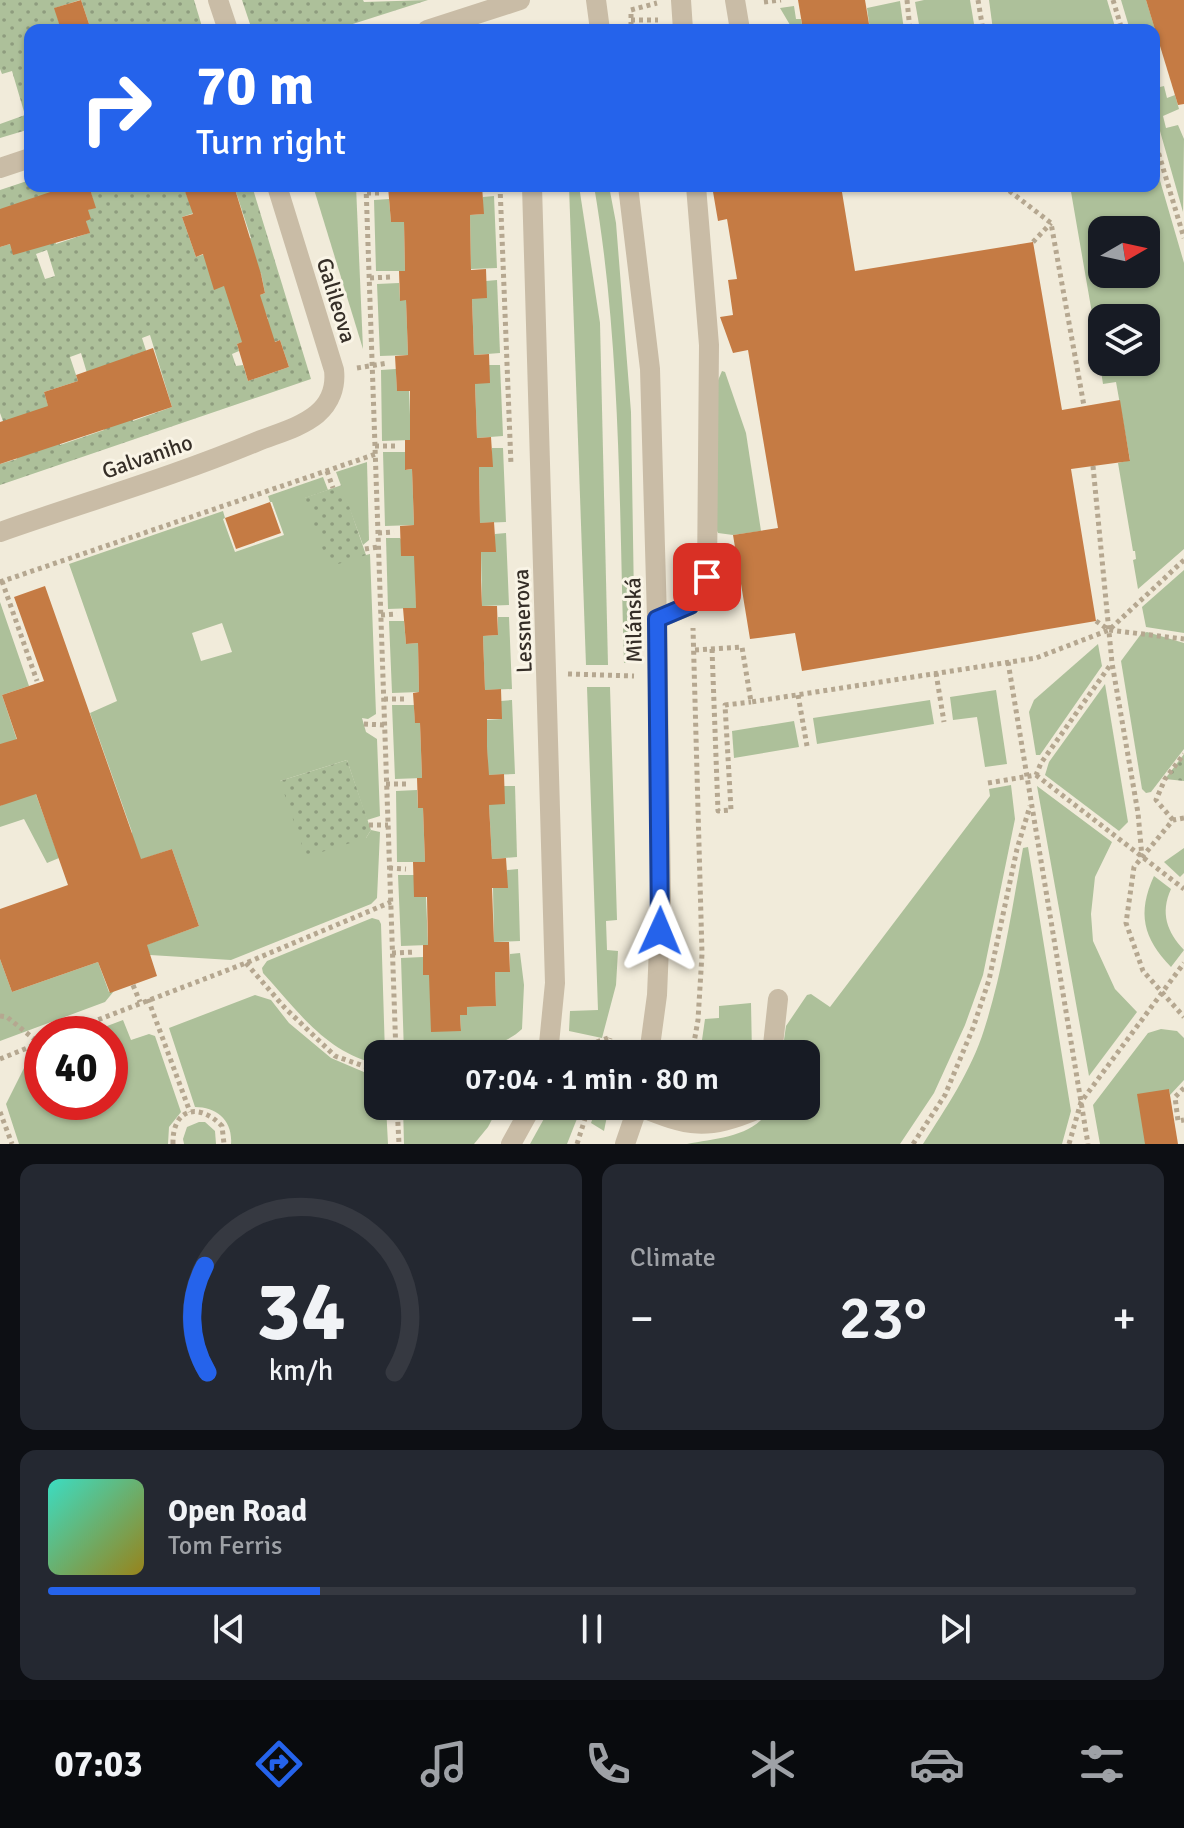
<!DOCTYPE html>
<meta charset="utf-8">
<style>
:root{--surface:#171b24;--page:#242831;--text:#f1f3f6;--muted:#9ea1a6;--line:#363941;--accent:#2563eb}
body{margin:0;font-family:Signika,sans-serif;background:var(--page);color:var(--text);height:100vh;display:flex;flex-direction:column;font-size:30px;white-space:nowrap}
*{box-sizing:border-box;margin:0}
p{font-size:26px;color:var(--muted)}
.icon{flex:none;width:44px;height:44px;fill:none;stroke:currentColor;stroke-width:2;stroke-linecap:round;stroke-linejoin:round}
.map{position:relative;height:1144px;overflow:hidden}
.details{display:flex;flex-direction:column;gap:20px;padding:20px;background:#0d0f14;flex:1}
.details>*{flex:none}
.hud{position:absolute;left:24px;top:24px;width:1136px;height:168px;border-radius:16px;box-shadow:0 2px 6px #0004;background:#2563eb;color:#fff;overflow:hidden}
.needle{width:52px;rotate:81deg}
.controls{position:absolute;left:1088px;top:216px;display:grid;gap:16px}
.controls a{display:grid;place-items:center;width:72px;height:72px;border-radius:16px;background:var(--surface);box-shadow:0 2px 6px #0004;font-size:40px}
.speed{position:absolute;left:24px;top:1016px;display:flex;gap:16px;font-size:40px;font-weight:700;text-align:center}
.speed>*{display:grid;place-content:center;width:104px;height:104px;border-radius:50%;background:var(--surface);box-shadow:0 2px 6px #0004;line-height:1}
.speed .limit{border:12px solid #d22;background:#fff;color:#111}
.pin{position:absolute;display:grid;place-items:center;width:68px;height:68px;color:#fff;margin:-34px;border-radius:16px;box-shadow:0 4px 12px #0006}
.me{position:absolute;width:88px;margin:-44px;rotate:1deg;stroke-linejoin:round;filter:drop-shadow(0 0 6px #0008)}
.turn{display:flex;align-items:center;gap:28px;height:168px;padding:0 40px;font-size:36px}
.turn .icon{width:104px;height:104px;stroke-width:2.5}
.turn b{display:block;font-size:56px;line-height:68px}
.big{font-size:60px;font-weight:600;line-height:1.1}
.details .tile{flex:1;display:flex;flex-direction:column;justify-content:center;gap:12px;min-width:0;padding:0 28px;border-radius:16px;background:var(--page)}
.details .dial{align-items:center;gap:0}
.dial svg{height:208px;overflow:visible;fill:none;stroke:var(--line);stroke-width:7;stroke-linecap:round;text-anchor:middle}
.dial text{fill:var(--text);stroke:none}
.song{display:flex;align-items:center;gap:24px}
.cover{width:96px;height:96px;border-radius:12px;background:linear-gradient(135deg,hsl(170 70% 55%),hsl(50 70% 35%))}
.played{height:8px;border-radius:4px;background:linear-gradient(90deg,var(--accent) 25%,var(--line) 25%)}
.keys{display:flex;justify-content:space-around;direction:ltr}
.heat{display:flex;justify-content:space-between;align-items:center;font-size:44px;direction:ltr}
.details .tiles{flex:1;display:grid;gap:20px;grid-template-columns:1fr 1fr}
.tile:last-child{grid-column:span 2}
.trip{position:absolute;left:364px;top:1040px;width:456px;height:80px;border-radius:16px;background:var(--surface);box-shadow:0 2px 6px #0004;font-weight:600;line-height:80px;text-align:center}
.tab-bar{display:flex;height:128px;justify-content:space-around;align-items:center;background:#090b0e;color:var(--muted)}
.tab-bar .icon{width:56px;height:56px}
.tab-bar .on{color:var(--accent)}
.tab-bar b{font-size:36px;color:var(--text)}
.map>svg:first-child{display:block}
.grass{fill:#adc09a;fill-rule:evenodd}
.park{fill:url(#park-dots);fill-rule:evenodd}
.building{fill:#c57b44}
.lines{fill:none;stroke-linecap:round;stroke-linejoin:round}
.path{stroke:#b5a790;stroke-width:5;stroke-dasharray:4 4;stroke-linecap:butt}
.minor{stroke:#c9bca6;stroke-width:20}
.route-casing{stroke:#184099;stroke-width:20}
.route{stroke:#2563eb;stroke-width:14}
.labels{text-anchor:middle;stroke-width:6;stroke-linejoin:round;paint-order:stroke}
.street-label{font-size:22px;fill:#352e27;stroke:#f9f4e6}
</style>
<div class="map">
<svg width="1184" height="1144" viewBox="0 0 1184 1144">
<defs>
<pattern id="park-dots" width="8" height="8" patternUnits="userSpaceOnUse" patternTransform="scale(2)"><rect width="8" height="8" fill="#adc09a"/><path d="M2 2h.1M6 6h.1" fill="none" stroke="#8e9c7e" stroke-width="1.8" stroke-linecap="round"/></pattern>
</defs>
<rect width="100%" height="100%" fill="#f1ebda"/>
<g class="grass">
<polygon points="924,0 970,0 975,30 920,30 915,2"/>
<polygon points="989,0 1107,0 1116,30 993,30"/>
<polygon points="1121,0 1146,0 1155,29 1130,30"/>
<polygon points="900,1 904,30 870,30 867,8"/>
<polygon points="794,6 796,19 801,19 803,30 793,30 780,8"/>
<polygon points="1154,72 1160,87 1164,86 1167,98 1175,95 1179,109 1163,116 1166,128 1178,125 1184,139 1183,212 1154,110"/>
<path d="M 1154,160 L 1184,263 L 1184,549 L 1138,589 L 1133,560 L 1136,559 L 1135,551 L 1133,551 L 1118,463 L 1130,460 L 1116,382 L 1103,384 L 1094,325 L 1098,324 L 1097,319 L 1093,319 L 1070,186 L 1154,186 ZM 1102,230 L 1146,230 L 1146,274 L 1102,274 ZM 1102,318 L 1146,318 L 1146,362 L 1102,362 Z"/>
<polygon points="313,186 356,186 363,349"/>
<polygon points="569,186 579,186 600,323 608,665 586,665"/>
<path d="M 594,186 L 609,186 L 616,223 L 631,412 L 635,663 L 624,663 C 619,504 621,343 594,186 Z"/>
<polygon points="494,196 497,268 471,269 470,215 483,214 483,197"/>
<polygon points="389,199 391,222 404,222 405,271 376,271 374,200"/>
<polygon points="497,280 500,353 474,355 472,299 486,281"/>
<polygon points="399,283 400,300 406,300 408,355 380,356 377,284"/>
<polygon points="489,365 500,365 503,436 477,438 475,384"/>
<polygon points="396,369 397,391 409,390 411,440 382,441 381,370"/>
<polygon points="722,371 725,372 746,433 761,531 733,535 718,533 714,525 716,385"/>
<polygon points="492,448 503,448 506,522 480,523 479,467 492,466"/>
<polygon points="383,452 405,452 406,470 412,469 414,525 385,526"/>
<polygon points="367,462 369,540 363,545 336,472"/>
<path d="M 323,477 L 328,490 L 305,498 L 366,555 L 370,554 L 376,714 L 368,719 L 362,718 L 366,732 L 377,739 L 380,816 L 367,820 L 347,760 L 280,781 L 366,838 L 371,830 L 380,832 L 377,898 L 371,904 L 231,960 L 150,955 L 146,945 L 199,926 L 172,849 L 131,863 L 132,832 L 90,713 L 117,701 L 69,564 L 223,511 L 225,518 L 223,519 L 235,552 L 284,535 L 272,502 L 270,502 L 268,496 ZM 222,623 L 232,652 L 201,661 L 192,633 Z"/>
<polygon points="506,533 509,605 482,606 481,552 495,552 495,534"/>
<polygon points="386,538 400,538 415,556 416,608 388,609"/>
<polygon points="1184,570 1184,633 1146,627 1142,607"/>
<polygon points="0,602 29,686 2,695 18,743 0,744"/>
<polygon points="498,617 509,617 512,689 485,690 483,636 498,635"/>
<polygon points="389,621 404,621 406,644 418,643 419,692 392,693"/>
<polygon points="1147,632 1184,643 1184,749 1151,792 1146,793 1142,789 1121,661 1141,634"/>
<polygon points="1098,644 1102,666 1040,755 1036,755 1029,712 1034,700"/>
<polygon points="1105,684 1128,822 1119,831 1045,775 1049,762"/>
<polygon points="587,687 610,687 617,920 606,921 607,950 618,951 616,985 602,1038 569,1031 570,1011 598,1010"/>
<polygon points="996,690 1007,764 985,767 977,717 953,720 950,697"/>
<polygon points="512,700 515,774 488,775 486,720 501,719 501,701"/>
<polygon points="930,700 934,724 817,744 813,718"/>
<polygon points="392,705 414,705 415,722 420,723 422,778 395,779"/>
<polygon points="794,721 799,747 734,758 732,731"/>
<path d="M 1011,785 L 1015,819 L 983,975 L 965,1025 L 934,1093 L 900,1144 L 687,1144 C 717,1138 757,1137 771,1106 L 806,1106 L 806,1054 L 782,1054 L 786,1026 L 807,995 L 811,994 L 830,1007 L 990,796 L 989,789 Z"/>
<polygon points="504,786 515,786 517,857 492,859 489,805"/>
<polygon points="1037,786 1112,842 1095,877 1091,914 1093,941 1115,989 1137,1012 1089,1076"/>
<polygon points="34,789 59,858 47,863 24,819 0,827 0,806"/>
<polygon points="417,790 418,808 423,808 425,862 397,862 396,791"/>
<path d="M 1028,847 L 1071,1111 L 1062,1144 L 923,1144 C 946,1108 971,1071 984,1030 C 1003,971 1012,909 1023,848 Z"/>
<polygon points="1184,848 1184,873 1180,877 1164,862"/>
<polygon points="518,869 520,941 494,942 493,888 507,888 507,870"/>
<polygon points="398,875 414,875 414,897 426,897 428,945 401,946"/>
<path d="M 1154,876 L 1171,889 C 1160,913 1167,932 1184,950 L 1171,967 C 1143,938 1137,913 1154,876 Z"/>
<path d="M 372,918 L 379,920 L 381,924 L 385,1054 L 378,1054 L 378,1062 L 373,1063 C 324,1050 296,1009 263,973 L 262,968 L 267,961 Z"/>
<path d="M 520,953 L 524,985 L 522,1029 C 495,1055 439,1054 404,1054 L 401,958 L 423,957 L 423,975 L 429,975 L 461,1031 L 460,1015 L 467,1015 L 467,1007 L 496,1006 L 495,972 L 510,972 L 510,954 Z"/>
<polygon points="0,959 12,992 98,962 109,992 114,991 105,1002 0,1041"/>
<path d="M 255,995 L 271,1000 L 289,1023 L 331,1058 L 378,1078 L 378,1106 L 386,1106 L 388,1144 L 231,1144 C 233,1121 217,1107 195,1107 L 169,1028 Z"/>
<polygon points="751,1003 752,1054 700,1054 705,1019 719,1018 719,1006"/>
<polygon points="123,1020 131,1040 149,1034 155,1036 181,1112 169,1127 168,1144 19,1144 6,1104 29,1058 42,1051 42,1102 110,1102 110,1034 86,1034"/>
<polygon points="1161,1029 1177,1031 1184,1038 1184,1080 1170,1095 1169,1089 1145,1144 1100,1144 1093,1105 1148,1033"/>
<polygon points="403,1106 499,1106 488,1127 474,1144 404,1144"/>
<polygon points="551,1106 582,1106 567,1144 530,1144"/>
<polygon points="597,1106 609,1106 604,1131 591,1123"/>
<polygon points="199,1122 205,1122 215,1131 216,1144 184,1144 183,1139 187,1127"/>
</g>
<g class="park">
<polygon points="0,0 80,0 55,8 61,30 30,30 30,129 0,138 0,124 25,115 12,71 2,74 0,69"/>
<polygon points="81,0 194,0 203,30 191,30 188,24 166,30 91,30"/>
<polygon points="242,0 363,0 364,2 428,0 334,30 252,30"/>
<path d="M 30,180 L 30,186 L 68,186 L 43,210 L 56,244 L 89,233 L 86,221 L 88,210 L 95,207 L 89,186 L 193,186 L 184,189 L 194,213 L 182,217 L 196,257 L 251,238 L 234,186 L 252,186 L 311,379 L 0,485 L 0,464 L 17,459 L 0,413 L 0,247 L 10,244 L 13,255 L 0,209 L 0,190 ZM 47,250 L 55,276 L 45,279 L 36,254 ZM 261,273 L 265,293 L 240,303 L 226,285 L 214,289 ZM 264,310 L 268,319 L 238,330 L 235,320 ZM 150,335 L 172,407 L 133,421 L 112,363 L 152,369 L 142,338 ZM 248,340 L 252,350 L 280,340 L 289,367 L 248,381 L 243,365 L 236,366 L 232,354 L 239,351 L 237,344 ZM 81,353 L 104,430 L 60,445 L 44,392 L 78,381 L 70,357 Z"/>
<polygon points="342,485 366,555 329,567 304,498"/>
<polygon points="1184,754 1184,781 1165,779"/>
<polygon points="347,760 371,830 366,838 306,857 280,781"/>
</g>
<g class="building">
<polygon points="81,0 91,30 61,30 54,8"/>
<polygon points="798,0 865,0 870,30 803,30"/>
<polygon points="1146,0 1184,0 1184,104 1178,105"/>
<polygon points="68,186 89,186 96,208 88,210 91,219 86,221 90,233 13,255 10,244 0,247 0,209"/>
<polygon points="183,186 234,186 261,274 265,293 260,295 275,342 280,340 289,367 248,381 237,344 242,342 224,286 214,290 203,254 196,257 182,217 193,214"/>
<polygon points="482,186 484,214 470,215 471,270 486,269 487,298 472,299 474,355 489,354 490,383 475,384 477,438 491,437 493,467 479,467 480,523 494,522 496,552 481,552 481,580 482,606 497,606 498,635 483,636 485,690 501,689 502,719 487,719 487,747 489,775 504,774 505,804 489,805 492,859 506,858 508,888 492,888 494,942 509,942 510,972 495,972 496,1006 467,1007 467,1015 460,1015 461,1031 431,1032 429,975 423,975 423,945 428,945 427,897 414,897 413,862 425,862 423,808 418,808 417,778 422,778 420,723 415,723 413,693 419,692 418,643 406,644 403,608 416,608 414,556 401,556 400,526 414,525 412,469 405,470 405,440 410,440 410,391 397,391 395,356 408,355 406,300 400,301 399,271 405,271 404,222 391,222 388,187"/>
<polygon points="712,186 841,186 855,271 1033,242 1062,410 1120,400 1130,461 1071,469 1096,621 802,671 795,633 750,639 733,535 778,528 748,350 733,353 720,317 733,315 728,280 737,279 727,219 718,221"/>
<polygon points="153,348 172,407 0,464 0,422 48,406 44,392 78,381 76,375"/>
<polygon points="270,502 281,533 236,549 225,518"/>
<polygon points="45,586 141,859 172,849 199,926 147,945 157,976 110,993 98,962 12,992 0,959 0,909 68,885 36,794 0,806 0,744 17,739 2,695 44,681 14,597"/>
<polygon points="1169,1089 1178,1144 1145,1144 1137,1094"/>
</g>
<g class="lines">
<g class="path">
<polyline points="907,0 910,30"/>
<polyline points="978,0 983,30"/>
<polyline points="1113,0 1122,30"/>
<polyline points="764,2 781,0"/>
<polyline points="631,20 658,20"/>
<polyline points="631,26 631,10 657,3"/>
<polyline points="1154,138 1184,238"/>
<polyline points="366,186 396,1054"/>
<polyline points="500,186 511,465"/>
<polyline points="1003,186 1051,223 1084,406"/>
<polyline points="367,193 382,193"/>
<polyline points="1033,242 1051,223"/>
<polyline points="370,278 391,277"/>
<polyline points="357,368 388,363"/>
<polyline points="375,446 397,446"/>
<polyline points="1093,466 1112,663 1138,813 1142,857"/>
<polyline points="327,471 333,488"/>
<polyline points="378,533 394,532"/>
<polyline points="365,549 378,547"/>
<polyline points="2,581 37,681"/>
<polyline points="0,582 376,454"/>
<polyline points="381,615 397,614"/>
<polyline points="1096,621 1109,630 1184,639"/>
<polyline points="712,649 718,811 731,810 725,705 751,702"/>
<polyline points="695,650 742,647 751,702 1036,658 1109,630 1184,560"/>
<polyline points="1008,662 1088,1144"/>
<polyline points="936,673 944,722"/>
<polyline points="568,674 634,676"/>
<polyline points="798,695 807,746"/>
<polyline points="384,699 406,699"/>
<polyline points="364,724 385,725"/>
<polyline points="1036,775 1184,889"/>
<polyline points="988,783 1036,775 1041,763 1111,664"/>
<polyline points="386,784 409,784"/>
<polyline points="1184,818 1173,820 1134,867 1126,923 1143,971 1184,1017"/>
<polyline points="1173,820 1156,800 1165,779 1184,754"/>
<polyline points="369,825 388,825"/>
<polyline points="389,868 406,869"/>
<polyline points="392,953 415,952"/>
<polyline points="246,963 285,1008 335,1056 378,1071"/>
<polyline points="133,985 140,1002"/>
<polyline points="148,999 190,1112"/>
<polyline points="0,1016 7,1017 39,1043"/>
<polyline points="61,1034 246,963 391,902"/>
<polyline points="574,1050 611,1037"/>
<polyline points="489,1054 500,1050 515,1054"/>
<polyline points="605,1054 610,1038"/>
<polyline points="692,1054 698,1020 702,954 693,628"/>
<polyline points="0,1059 42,1042"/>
<polyline points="1184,1088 1175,1097 1178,1121 1184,1120"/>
<polyline points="397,1106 399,1144"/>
<polyline points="577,1106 586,1114"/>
<polyline points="0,1112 12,1144"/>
<path d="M 173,1144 C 172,1108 199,1102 222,1126 L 224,1144"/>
<polyline points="577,1144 589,1106"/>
<polyline points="913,1144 945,1095 973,1028 989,980 1017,849 1030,806"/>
<polyline points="1069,1144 1081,1102 1184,963"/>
</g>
<g class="minor">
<polyline points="218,0 228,30"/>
<polyline points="596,0 600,30"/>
<polyline points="681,0 683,30"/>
<polyline points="735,0 740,30"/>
<polyline points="427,30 520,0"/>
<polyline points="0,168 30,158"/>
<polyline points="532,186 555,983 548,1054"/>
<polyline points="628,186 650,369 657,619 661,899 657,995 649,1054"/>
<path d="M 0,532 C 85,502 172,477 256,442 C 275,434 300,428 317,414 C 330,403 336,387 334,370 L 277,186"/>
<polyline points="657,619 690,605 707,577 709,345 696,186"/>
<polyline points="772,1054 778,999"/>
<polyline points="511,1144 532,1106"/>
<path d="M 625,1144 L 638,1106 C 689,1127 706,1131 758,1109 L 760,1106"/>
</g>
</g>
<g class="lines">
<defs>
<polyline id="route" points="660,931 657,619 690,605 707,577"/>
</defs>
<use href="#route" class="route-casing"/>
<use href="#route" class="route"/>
</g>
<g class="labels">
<g class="street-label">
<text transform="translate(337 300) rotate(73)" y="8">Galileova</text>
<text transform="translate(147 456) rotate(-19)" y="8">Galvaniho</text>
<text transform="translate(633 620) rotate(-91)" y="8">Milánská</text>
<text transform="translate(522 621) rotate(-92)" y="8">Lessnerova</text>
</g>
</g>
</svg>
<div class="controls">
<a><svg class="needle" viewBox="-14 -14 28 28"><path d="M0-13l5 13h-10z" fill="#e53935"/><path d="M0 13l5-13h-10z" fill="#9ea1a6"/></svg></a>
<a><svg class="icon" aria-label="layers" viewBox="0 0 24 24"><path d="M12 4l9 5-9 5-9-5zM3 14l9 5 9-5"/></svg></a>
</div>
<div class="speed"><div class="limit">40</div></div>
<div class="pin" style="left:707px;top:577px;background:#d93025"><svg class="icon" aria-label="arrive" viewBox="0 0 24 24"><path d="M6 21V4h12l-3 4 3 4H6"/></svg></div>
<svg class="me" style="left:660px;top:931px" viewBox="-20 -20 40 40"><path d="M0-17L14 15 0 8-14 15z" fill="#2563eb" stroke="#fff" stroke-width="4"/></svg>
<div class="trip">07:04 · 1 min · 80 m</div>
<div class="hud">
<div class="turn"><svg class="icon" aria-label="right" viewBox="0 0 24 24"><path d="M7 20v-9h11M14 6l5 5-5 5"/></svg><div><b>70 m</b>Turn right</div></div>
</div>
</div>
<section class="details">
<div class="tiles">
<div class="tile dial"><svg viewBox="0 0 100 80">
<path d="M14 69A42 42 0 1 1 86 69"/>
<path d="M14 69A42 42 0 0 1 13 28" stroke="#2563eb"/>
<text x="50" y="56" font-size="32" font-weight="700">34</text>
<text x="50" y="72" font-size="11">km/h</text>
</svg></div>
<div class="tile"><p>Climate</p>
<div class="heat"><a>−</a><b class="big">23°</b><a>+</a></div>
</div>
<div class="tile">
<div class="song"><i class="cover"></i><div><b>Open Road</b><p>Tom Ferris</p></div></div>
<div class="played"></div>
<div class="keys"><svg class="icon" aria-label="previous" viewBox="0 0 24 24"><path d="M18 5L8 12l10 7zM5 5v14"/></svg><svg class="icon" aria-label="pause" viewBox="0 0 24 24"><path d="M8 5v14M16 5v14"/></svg><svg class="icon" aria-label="next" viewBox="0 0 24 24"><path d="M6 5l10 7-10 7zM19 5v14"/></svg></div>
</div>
</div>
</section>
<nav class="tab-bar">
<b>07:03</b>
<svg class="icon on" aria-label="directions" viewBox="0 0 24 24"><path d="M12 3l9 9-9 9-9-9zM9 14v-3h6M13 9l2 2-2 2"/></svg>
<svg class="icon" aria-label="music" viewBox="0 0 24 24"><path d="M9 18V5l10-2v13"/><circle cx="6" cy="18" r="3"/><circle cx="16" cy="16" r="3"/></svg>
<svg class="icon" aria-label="phone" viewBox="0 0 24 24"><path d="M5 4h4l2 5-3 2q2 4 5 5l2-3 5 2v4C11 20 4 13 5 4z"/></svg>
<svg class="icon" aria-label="climate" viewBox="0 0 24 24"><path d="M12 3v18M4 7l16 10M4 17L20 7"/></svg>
<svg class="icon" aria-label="car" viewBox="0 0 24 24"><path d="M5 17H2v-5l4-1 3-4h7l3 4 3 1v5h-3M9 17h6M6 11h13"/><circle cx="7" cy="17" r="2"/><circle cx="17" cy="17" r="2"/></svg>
<svg class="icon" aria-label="filters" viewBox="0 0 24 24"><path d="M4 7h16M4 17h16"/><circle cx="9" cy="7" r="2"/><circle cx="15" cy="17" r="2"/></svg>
</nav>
